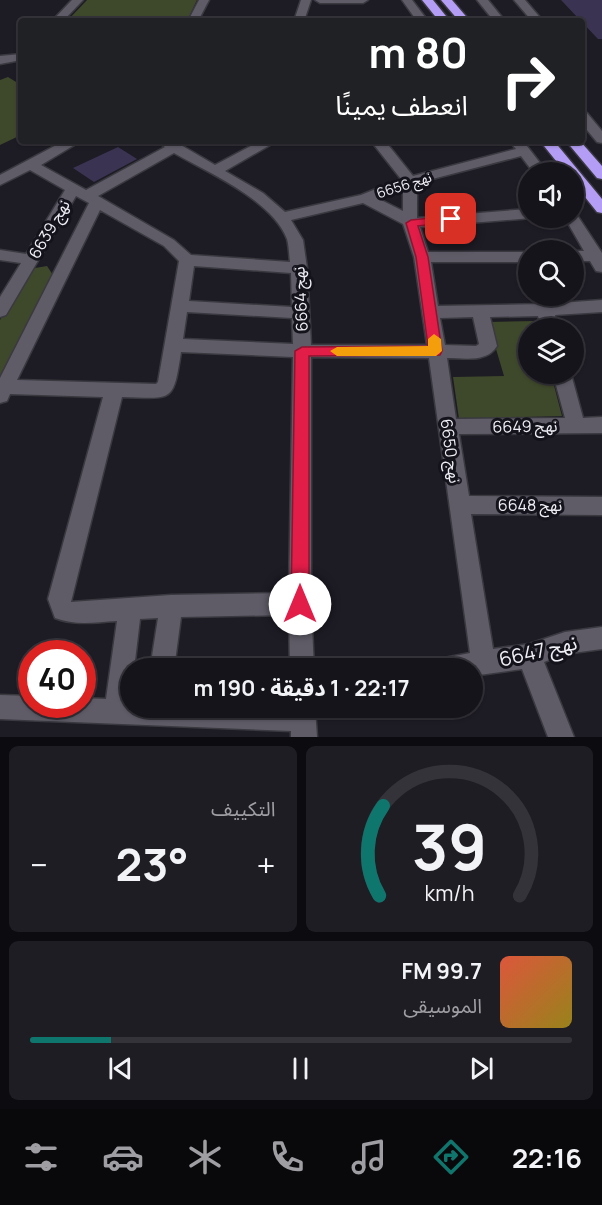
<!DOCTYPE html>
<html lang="ar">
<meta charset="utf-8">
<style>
:root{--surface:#16141b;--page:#1f1d24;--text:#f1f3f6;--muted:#9e9ea3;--line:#35333a;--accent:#0f766e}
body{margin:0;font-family:Manrope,"Noto Sans Arabic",sans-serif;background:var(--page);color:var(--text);direction:rtl;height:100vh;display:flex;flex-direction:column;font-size:22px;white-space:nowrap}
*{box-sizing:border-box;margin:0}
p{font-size:20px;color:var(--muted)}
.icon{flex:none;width:33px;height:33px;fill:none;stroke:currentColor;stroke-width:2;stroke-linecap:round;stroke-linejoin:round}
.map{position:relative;height:737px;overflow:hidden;direction:ltr}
.side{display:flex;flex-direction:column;gap:9px;padding:9px;background:#0c0b0f;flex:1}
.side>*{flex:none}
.guide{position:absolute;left:18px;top:18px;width:567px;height:126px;border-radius:6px;box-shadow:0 2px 4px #0004,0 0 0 2px var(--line);direction:rtl;background:#202124;color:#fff;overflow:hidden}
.buttons{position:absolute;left:518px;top:162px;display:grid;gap:12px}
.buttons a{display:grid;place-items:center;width:66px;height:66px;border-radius:50%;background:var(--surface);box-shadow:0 2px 4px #0004,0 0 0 2px var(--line);font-size:30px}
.speed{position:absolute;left:18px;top:640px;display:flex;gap:12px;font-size:30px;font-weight:700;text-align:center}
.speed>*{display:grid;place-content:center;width:78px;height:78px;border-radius:50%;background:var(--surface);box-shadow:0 2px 4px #0004,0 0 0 2px var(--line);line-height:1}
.speed .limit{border:9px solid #d22;background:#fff;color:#111}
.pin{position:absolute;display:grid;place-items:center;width:51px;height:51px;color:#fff;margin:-26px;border-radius:12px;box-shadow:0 3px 9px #0006}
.me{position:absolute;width:66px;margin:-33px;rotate:0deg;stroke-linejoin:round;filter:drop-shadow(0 0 4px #0008)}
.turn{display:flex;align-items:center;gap:21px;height:126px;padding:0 18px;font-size:27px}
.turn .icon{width:78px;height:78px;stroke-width:2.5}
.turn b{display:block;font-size:42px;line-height:51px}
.big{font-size:45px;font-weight:700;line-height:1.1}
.side .tile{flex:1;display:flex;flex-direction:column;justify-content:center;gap:9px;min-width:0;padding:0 21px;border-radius:9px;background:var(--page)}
.side .dial{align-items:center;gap:0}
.dial svg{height:156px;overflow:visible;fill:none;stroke:var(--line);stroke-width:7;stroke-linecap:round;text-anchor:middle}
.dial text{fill:var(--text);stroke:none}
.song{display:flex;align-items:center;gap:18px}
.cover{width:72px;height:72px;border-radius:9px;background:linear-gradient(135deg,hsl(10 70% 55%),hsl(50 70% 35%))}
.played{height:6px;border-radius:3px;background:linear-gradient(90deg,var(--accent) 15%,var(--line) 15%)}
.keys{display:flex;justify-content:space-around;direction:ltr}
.heat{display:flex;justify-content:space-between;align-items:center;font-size:33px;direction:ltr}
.side .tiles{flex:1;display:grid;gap:9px;grid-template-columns:1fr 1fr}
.tile:last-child{grid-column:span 2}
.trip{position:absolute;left:120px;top:658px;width:363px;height:60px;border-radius:30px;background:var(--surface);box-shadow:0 2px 4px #0004,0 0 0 2px var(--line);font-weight:700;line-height:60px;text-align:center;direction:rtl}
.tabs{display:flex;height:96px;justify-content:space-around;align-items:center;background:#09080b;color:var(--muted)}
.tabs .icon{width:42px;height:42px}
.tabs .on{color:var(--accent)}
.tabs b{font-size:27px;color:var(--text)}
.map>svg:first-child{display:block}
.green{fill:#3e482b}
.building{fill:#3b3352}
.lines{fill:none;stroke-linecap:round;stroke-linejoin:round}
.minor-casing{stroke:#3a3940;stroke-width:3}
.highway-casing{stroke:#3a3940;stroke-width:3}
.minor{fill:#5f5c68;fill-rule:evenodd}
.highway{fill:#b49df5;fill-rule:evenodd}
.route{fill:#e11d48;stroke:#92132f;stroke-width:1.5}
.slow{fill:#f59e0b}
.labels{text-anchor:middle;stroke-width:6;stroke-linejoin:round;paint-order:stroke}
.far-street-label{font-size:14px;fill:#efeef5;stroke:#14121b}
.street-label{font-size:16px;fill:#efeef5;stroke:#14121b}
.near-street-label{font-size:20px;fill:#efeef5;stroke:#14121b}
</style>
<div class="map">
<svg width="602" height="737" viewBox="0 0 602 737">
<rect width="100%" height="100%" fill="#1d1b24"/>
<g class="green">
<polygon points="87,0 197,0 187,21 67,21"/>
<polygon points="8,77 21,85 21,135 0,145 0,80"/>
<polygon points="47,266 55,278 0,381 0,320 28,274 35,268"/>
<polygon points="537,321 539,328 528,328 528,374 551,374 562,416 459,419 453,377 504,376 488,322"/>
</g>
<g class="building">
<polygon points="561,0 602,0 602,39 598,39"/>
<polygon points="118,147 137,159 94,182 73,168"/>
</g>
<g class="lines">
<defs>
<g id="minor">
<polygon points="72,0 83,0 63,21 52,21"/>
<polygon points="199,0 209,0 198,21 188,21"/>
<polygon points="301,0 311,0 304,21 294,21"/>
<polygon points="315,0 368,0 363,3 320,3"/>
<polygon points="402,0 412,0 428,21 417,21"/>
<polygon points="477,0 488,0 505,21 494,21"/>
<polygon points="514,0 525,0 543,21 532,21"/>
<polygon points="21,54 21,60 0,64 0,56"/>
<polygon points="582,112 587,113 602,131 602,143 597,142 582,124"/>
<path d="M 64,141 L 81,141 L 41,165 L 86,190 L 165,147 L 157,141 L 174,141 L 215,165 L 260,141 L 277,141 L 225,171 L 263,193 L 285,212 L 361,195 L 401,179 L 371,141 L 385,141 L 413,176 L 516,149 L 511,143 L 513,141 L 523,141 L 547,172 L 533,172 L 521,156 L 417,183 L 417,218 L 528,209 L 528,218 L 532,218 L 420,227 L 428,252 L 528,252 L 528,262 L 431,262 L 438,306 L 545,304 L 602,300 L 602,312 L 555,315 L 558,328 L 542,328 L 538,316 L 490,317 L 497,346 C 487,363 464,358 447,358 L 456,419 L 565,418 L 553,374 L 571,374 L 583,418 L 602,417 L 602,433 L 459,434 L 469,496 L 602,497 L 602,515 L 471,514 L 493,649 L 529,644 L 565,632 L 602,627 L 602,649 L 565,654 L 544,662 L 574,737 L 548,737 L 522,669 L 472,676 L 472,669 L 426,669 L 429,661 L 470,653 L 429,358 L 311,357 L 311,604 L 314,669 L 290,669 L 289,615 L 181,617 L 174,669 L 150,669 L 158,618 L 140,619 L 134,669 L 130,669 L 130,708 L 315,708 L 317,737 L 291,737 L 291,731 L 0,719 L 0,695 L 32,696 L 32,705 L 82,705 L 82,698 L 106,699 L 117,621 C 95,622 76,626 55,618 L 48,599 L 103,397 L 10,394 L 7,401 L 0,403 L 0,378 L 89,203 L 76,196 L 6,315 L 0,317 L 0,297 L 21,263 L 0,260 L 0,250 L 26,254 L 65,190 L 30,170 L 0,185 L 0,175 ZM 174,153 C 209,173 272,200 287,239 C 289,246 289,255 290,262 L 191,255 L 174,240 L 98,196 ZM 403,189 L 403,211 L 377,198 ZM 363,203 L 403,224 L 414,257 L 427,345 L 311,345 L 307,268 L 303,240 L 291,220 ZM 100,210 L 164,246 L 179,261 L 158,382 L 156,384 L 17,380 ZM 194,266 L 291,273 L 292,307 L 189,301 ZM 187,312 L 292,318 L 293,344 L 183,339 ZM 473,317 L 479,344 L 476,346 L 445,345 L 440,318 ZM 181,352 L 293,357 L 289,593 L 171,595 L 71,602 L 122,397 C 173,398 173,404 181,352 Z"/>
<polygon points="573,214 577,215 602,253 602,272 596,271 590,261 573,261 573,251 584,251 565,218 573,218"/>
</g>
<g id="highway">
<polygon points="422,0 433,0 450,21 439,21"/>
<polygon points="441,0 452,0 470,21 459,21"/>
<polygon points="540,141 554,141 602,199 602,213 597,212 573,182 573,172 565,172"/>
<polygon points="566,141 580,141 602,166 602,179 597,178"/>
</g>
</defs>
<use href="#minor" class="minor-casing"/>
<use href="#highway" class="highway-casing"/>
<use href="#minor" class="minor"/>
<use href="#highway" class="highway"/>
</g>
<polygon class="route" points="451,216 457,219 455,222 418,226 428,257 442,351 440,355 309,356 309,604 306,610 300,612 294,610 291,604 295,351 302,347 428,346 416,257 406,223 411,220"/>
<polygon class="slow" points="434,334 441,339 442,351 436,356 337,356 330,351 337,347 428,346 428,339"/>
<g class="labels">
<g class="far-street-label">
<text transform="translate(404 185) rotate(-18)" y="5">نهج 6656</text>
</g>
<g class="street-label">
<text transform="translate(49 229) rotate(-60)" y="6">نهج 6639</text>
<text transform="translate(300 299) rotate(-93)" y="6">نهج 6664</text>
<text transform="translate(525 426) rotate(-1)" y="6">نهج 6649</text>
<text transform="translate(451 451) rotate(82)" y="6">نهج 6650</text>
<text x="530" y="511">نهج 6648</text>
</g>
<g class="near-street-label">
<text transform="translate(538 651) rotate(-13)" y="7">نهج 6647</text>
</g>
</g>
</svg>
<div class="buttons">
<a><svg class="icon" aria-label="sound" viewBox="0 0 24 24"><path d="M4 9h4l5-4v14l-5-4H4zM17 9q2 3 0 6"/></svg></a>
<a><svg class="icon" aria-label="search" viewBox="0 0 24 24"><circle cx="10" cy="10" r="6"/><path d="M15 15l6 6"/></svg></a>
<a><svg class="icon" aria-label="layers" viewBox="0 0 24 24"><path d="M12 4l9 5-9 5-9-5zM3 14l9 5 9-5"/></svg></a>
</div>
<div class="speed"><div class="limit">40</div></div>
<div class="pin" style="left:451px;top:219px;background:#d93025"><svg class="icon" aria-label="arrive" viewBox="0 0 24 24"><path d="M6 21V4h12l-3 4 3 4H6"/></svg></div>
<svg class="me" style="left:300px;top:604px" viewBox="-20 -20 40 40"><circle r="19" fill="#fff"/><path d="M0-13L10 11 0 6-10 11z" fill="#e11d48"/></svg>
<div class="trip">22:17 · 1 دقيقة · 190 m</div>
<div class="guide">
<div class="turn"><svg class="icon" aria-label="right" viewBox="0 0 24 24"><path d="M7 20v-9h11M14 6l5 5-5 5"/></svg><div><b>80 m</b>انعطف يمينًا</div></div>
</div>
</div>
<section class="side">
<div class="tiles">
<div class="tile dial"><svg viewBox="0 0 100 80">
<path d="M14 69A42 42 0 1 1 86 69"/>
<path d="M14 69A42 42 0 0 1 16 23" stroke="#0f766e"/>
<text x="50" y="56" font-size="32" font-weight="700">39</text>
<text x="50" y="72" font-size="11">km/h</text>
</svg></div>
<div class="tile"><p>التكييف</p>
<div class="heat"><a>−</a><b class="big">23°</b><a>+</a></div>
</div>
<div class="tile">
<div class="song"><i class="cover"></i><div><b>99.7 FM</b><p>الموسيقى</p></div></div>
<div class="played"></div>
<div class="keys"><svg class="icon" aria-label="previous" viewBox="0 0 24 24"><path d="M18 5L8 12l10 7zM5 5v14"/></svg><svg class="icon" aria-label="pause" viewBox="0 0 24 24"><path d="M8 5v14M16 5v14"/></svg><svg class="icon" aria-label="next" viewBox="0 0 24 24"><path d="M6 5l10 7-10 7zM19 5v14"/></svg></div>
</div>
</div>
</section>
<nav class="tabs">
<b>22:16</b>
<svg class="icon on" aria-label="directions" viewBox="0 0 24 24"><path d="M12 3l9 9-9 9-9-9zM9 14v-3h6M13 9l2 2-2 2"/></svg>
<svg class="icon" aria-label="music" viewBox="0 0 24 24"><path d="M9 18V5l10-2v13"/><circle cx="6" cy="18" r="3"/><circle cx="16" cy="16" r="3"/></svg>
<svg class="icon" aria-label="phone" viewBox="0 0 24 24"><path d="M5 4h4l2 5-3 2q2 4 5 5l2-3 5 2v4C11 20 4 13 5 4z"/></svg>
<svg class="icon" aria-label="climate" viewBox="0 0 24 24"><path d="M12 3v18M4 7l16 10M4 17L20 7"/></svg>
<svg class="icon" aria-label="car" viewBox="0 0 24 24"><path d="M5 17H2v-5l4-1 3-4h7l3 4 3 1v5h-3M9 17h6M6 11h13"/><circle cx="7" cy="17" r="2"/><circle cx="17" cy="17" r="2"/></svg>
<svg class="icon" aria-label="filters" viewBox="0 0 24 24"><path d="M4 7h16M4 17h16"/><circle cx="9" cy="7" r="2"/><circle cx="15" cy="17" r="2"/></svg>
</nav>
